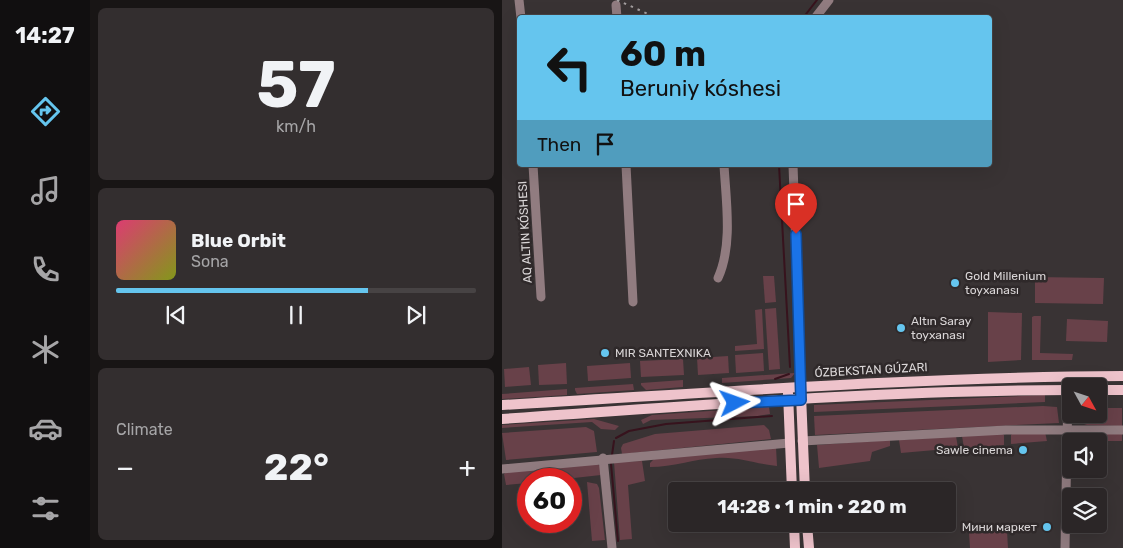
<!DOCTYPE html>
<meta charset="utf-8">
<style>
:root{--surface:#2b2627;--page:#332e2f;--text:#f1f3f6;--muted:#a6a5a7;--line:#474344;--accent:#65c5ee}
body{margin:0;font-family:Rubik,sans-serif;background:var(--page);color:var(--text);height:100vh;display:flex;flex-direction:column;font-size:19px;white-space:nowrap}
*{box-sizing:border-box;margin:0}
p{font-size:16px;color:var(--muted)}
.icon{flex:none;width:28px;height:28px;fill:none;stroke:currentColor;stroke-width:2;stroke-linecap:round;stroke-linejoin:round}
.map{position:relative;flex:1;overflow:hidden}
.details{display:flex;flex-direction:column;gap:8px;padding:8px;background:#181515;width:412px}
.details>*{flex:none}
.hud{position:absolute;left:15px;top:15px;width:475px;height:152px;border-radius:5px;box-shadow:0 5px 20px #0002,0 0 0 1px var(--line);background:#65c5ee;color:#111;overflow:hidden}
.needle{width:32px;rotate:130deg}
.tools{position:absolute;left:560px;top:378px;display:grid;gap:10px}
.tools a{display:grid;place-items:center;width:45px;height:45px;border-radius:5px;background:var(--surface);box-shadow:0 5px 20px #0002,0 0 0 1px var(--line);font-size:25px}
.speed{position:absolute;left:15px;top:468px;display:flex;gap:10px;font-size:25px;font-weight:700;text-align:center}
.speed>*{display:grid;place-content:center;width:65px;height:65px;border-radius:50%;background:var(--surface);box-shadow:0 5px 20px #0002,0 0 0 1px var(--line);line-height:1}
.speed .limit{border:8px solid #d22;background:#fff;color:#111}
.pin{position:absolute;display:grid;place-items:center;width:42px;height:42px;color:#fff;margin:-51px -21px;border-radius:50% 50% 50% 0;rotate:-45deg;box-shadow:0 0 5px #0007}
.pin .icon{rotate:45deg}
.me{position:absolute;width:55px;margin:-28px;rotate:86deg;stroke-linejoin:round;filter:drop-shadow(0 0 4px #0008)}
.turn{display:flex;align-items:center;gap:18px;height:105px;padding:0 20px;font-size:22px}
.turn .icon{width:65px;height:65px;stroke-width:2.5}
.turn b{display:block;font-size:35px;line-height:42px}
.then{display:flex;align-items:center;height:48px;padding:0 20px;background:#0003;gap:10px;font-size:19px}
.big{font-size:38px;font-weight:700;line-height:1.1}
.details .tile{flex:1;display:flex;flex-direction:column;justify-content:center;gap:8px;min-width:0;padding:0 18px;border-radius:8px;background:var(--page)}
.details .dial{align-items:center;gap:0}
.dial b{font-size:65px;line-height:1}
.song{display:flex;align-items:center;gap:15px}
.cover{width:60px;height:60px;border-radius:8px;background:linear-gradient(135deg,hsl(340 70% 55%),hsl(70 70% 35%))}
.played{height:5px;border-radius:2px;background:linear-gradient(90deg,var(--accent) 70%,var(--line) 70%)}
.keys{display:flex;justify-content:space-around;direction:ltr}
.heat{display:flex;justify-content:space-between;align-items:center;font-size:28px;direction:ltr}
.trip{position:absolute;left:166px;top:482px;width:288px;height:50px;border-radius:5px;background:var(--surface);box-shadow:0 5px 20px #0002,0 0 0 1px var(--line);font-weight:700;line-height:50px;text-align:center}
main{display:flex;flex:1;min-height:0}
.dock{display:flex;flex-direction:column;width:90px;justify-content:space-around;align-items:center;background:#110f10;color:var(--muted)}
.dock .icon{width:35px;height:35px}
.dock .active{color:var(--accent)}
.dock b{font-size:22px;color:var(--text)}
.map>svg:first-child{display:block}
.green{fill:#684149}
.lines{fill:none;stroke-linecap:round;stroke-linejoin:round}
.stream{stroke:#37131d;stroke-width:2}
.minor{stroke:#917c80;stroke-width:9}
.major{stroke:#eec3cb;stroke-width:10}
.rail{stroke:#a49fa0;stroke-width:2;stroke-dasharray:2.5 5;stroke-linecap:butt}
.route-casing{stroke:#114b97;stroke-width:12}
.route{stroke:#1a73e8;stroke-width:9}
.poi-dot{fill:#65c5ee;stroke:#2f292a;stroke-width:2}
.labels{text-anchor:middle;stroke-width:5;stroke-linejoin:round;paint-order:stroke}
.street-label{font-size:12px;fill:#dad6d7;stroke:#2f292a}
.poi-label{font-size:12px;fill:#dad6d7;stroke:#2f292a;text-anchor:start}
</style>
<main>
<nav class="dock">
<b>14:27</b>
<svg class="icon active" aria-label="directions" viewBox="0 0 24 24"><path d="M12 3l9 9-9 9-9-9zM9 14v-3h6M13 9l2 2-2 2"/></svg>
<svg class="icon" aria-label="music" viewBox="0 0 24 24"><path d="M9 18V5l10-2v13"/><circle cx="6" cy="18" r="3"/><circle cx="16" cy="16" r="3"/></svg>
<svg class="icon" aria-label="phone" viewBox="0 0 24 24"><path d="M5 4h4l2 5-3 2q2 4 5 5l2-3 5 2v4C11 20 4 13 5 4z"/></svg>
<svg class="icon" aria-label="climate" viewBox="0 0 24 24"><path d="M12 3v18M4 7l16 10M4 17L20 7"/></svg>
<svg class="icon" aria-label="car" viewBox="0 0 24 24"><path d="M5 17H2v-5l4-1 3-4h7l3 4 3 1v5h-3M9 17h6M6 11h13"/><circle cx="7" cy="17" r="2"/><circle cx="17" cy="17" r="2"/></svg>
<svg class="icon" aria-label="filters" viewBox="0 0 24 24"><path d="M4 7h16M4 17h16"/><circle cx="9" cy="7" r="2"/><circle cx="15" cy="17" r="2"/></svg>
</nav>
<section class="details">
<div class="tile dial"><b>57</b><p>km/h</p></div>
<div class="tile">
<div class="song"><i class="cover"></i><div><b>Blue Orbit</b><p>Sona</p></div></div>
<div class="played"></div>
<div class="keys"><svg class="icon" aria-label="previous" viewBox="0 0 24 24"><path d="M18 5L8 12l10 7zM5 5v14"/></svg><svg class="icon" aria-label="pause" viewBox="0 0 24 24"><path d="M8 5v14M16 5v14"/></svg><svg class="icon" aria-label="next" viewBox="0 0 24 24"><path d="M6 5l10 7-10 7zM19 5v14"/></svg></div>
</div>
<div class="tile"><p>Climate</p>
<div class="heat"><a>−</a><b class="big">22°</b><a>+</a></div>
</div>
</section>
<div class="map">
<svg width="621" height="548" viewBox="0 0 621 548">
<rect width="100%" height="100%" fill="#393334"/>
<g class="green">
<polygon points="261,276 272,276 274,302 263,303"/>
<polygon points="533,277 602,278 601,304 533,303"/>
<polygon points="274,308 278,369 267,370 263,309"/>
<polygon points="260,309 262,349 233,351 233,346 255,344 253,310"/>
<polygon points="486,312 520,313 519,360 486,362"/>
<polygon points="532,316 539,316 538,353 571,354 570,360 530,360 530,317"/>
<polygon points="565,319 606,321 605,342 564,341"/>
<polygon points="261,353 262,371 234,373 233,355"/>
<polygon points="226,356 227,373 196,375 195,358"/>
<polygon points="181,359 182,375 139,377 138,361"/>
<polygon points="64,363 65,384 37,385 36,365"/>
<polygon points="128,363 129,378 86,381 85,366"/>
<polygon points="27,367 29,385 3,387 2,369"/>
<polygon points="377,368 377,373 313,377 313,372"/>
<polygon points="293,373 289,378 220,383 220,378"/>
<polygon points="181,380 181,387 144,390 139,385 139,383"/>
<polygon points="131,384 132,390 75,394 73,390 73,388"/>
<polygon points="65,389 65,395 0,399 0,394"/>
<polygon points="543,395 543,402 312,412 312,405"/>
<polygon points="541,406 555,407 557,423 313,435 312,416"/>
<polygon points="267,407 268,414 256,416 149,420 141,424 139,420 150,415"/>
<polygon points="596,408 620,408 620,426 585,425 576,422 576,414 596,414"/>
<polygon points="92,419 117,426 113,430 99,429 90,422 0,428 0,425"/>
<polygon points="262,425 267,430 269,439 120,454 119,448 121,444 153,434"/>
<polygon points="84,427 92,431 95,452 4,460 0,433"/>
<polygon points="512,432 543,432 545,441 509,444 509,435"/>
<polygon points="499,433 502,435 502,445 462,448 460,436"/>
<polygon points="620,433 620,441 575,441 576,434"/>
<polygon points="454,436 456,448 399,453 397,440"/>
<polygon points="388,440 388,446 370,452 368,461 317,468 315,445"/>
<path d="M 274,447 L 275,466 C 254,464 235,456 214,458 C 192,459 171,467 148,467 L 148,463 L 153,458 Z"/>
<polygon points="140,461 143,481 126,485 130,539 118,540 112,462"/>
<polygon points="94,463 98,466 99,475 63,479 26,479 26,483 4,485 2,474 6,471"/>
<polygon points="85,482 95,484 97,488 103,540 90,541"/>
<polygon points="505,531 506,548 468,548 467,533"/>
</g>
<g class="lines">
<g class="stream">
<polyline points="301,18 315,0"/>
<polyline points="277,165 288,367"/>
<polyline points="273,379 287,374"/>
<polyline points="114,438 127,431 164,424 270,416"/>
<polyline points="110,455 112,441"/>
<polyline points="109,464 116,541"/>
</g>
<g class="minor">
<polyline points="17,0 19,18"/>
<polyline points="114,5 115,18"/>
<polyline points="313,18 327,0"/>
<polyline points="31,165 39,297"/>
<polyline points="124,165 131,302"/>
<polyline points="291,165 299,386"/>
<path d="M 216,278 C 231,245 224,201 222,165"/>
<polyline points="300,441 504,430 621,430"/>
<polyline points="101,458 110,548"/>
<polyline points="0,469 287,443"/>
<polyline points="563,548 566,390"/>
</g>
<g class="major">
<polyline points="596,390 621,390"/>
<polyline points="286,393 290,491"/>
<polyline points="299,395 303,491"/>
<path d="M 0,405 C 207,393 413,377 621,376"/>
<path d="M 0,419 C 189,406 379,390 569,390"/>
<polyline points="292,524 293,548"/>
<polyline points="305,524 307,548"/>
</g>
<polyline class="rail" points="115,0 155,18"/>
</g>
<g class="lines">
<defs>
<polyline id="route" points="233,403 299,400 294,234"/>
</defs>
<use href="#route" class="route-casing"/>
<use href="#route" class="route"/>
</g>
<g class="poi-dot">
<circle cx="453" cy="283" r="5"/>
<circle cx="399" cy="328" r="5"/>
<circle cx="103" cy="353" r="5"/>
<circle cx="521" cy="450" r="5"/>
<circle cx="545" cy="527" r="5"/>
</g>
<g class="labels">
<g class="street-label">
<text transform="translate(23 232) rotate(-93)" y="4">AQ ALTIN KÓSHESI</text>
<text transform="translate(369 370) rotate(-3)" y="4">ÓZBEKSTAN GÚZARI</text>
</g>
<g class="poi-label">
<text x="463" y="280">Gold Millenium<tspan x="463" dy="14">toyxanası</tspan></text>
<text x="409" y="325">Altın Saray<tspan x="409" dy="14">toyxanası</tspan></text>
<text x="113" y="357">MIR SANTEXNIKA</text>
<text x="511" y="454" text-anchor="end">Sawle cinema</text>
<text x="535" y="531" text-anchor="end">Мини маркет</text>
</g>
</g>
</svg>
<div class="tools">
<a><svg class="needle" viewBox="-14 -14 28 28"><path d="M0-13l5 13h-10z" fill="#e53935"/><path d="M0 13l5-13h-10z" fill="#a6a5a7"/></svg></a>
<a><svg class="icon" aria-label="sound" viewBox="0 0 24 24"><path d="M4 9h4l5-4v14l-5-4H4zM17 9q2 3 0 6"/></svg></a>
<a><svg class="icon" aria-label="layers" viewBox="0 0 24 24"><path d="M12 4l9 5-9 5-9-5zM3 14l9 5 9-5"/></svg></a>
</div>
<div class="speed"><div class="limit">60</div></div>
<div class="pin" style="left:294px;top:234px;background:#d93025"><svg class="icon" aria-label="arrive" viewBox="0 0 24 24"><path d="M6 21V4h12l-3 4 3 4H6"/></svg></div>
<svg class="me" style="left:233px;top:403px" viewBox="-20 -20 40 40"><path d="M0-17L14 15 0 8-14 15z" fill="#1a73e8" stroke="#fff" stroke-width="4"/></svg>
<div class="trip">14:28 · 1 min · 220 m</div>
<div class="hud">
<div class="turn"><svg class="icon" aria-label="left" viewBox="0 0 24 24"><path d="M17 20v-9H6M10 6l-5 5 5 5"/></svg><div><b>60 m</b>Beruniy kóshesi</div></div>
<div class="then">Then<svg class="icon" aria-label="arrive" viewBox="0 0 24 24"><path d="M6 21V4h12l-3 4 3 4H6"/></svg></div>
</div>
</div>
</main>
